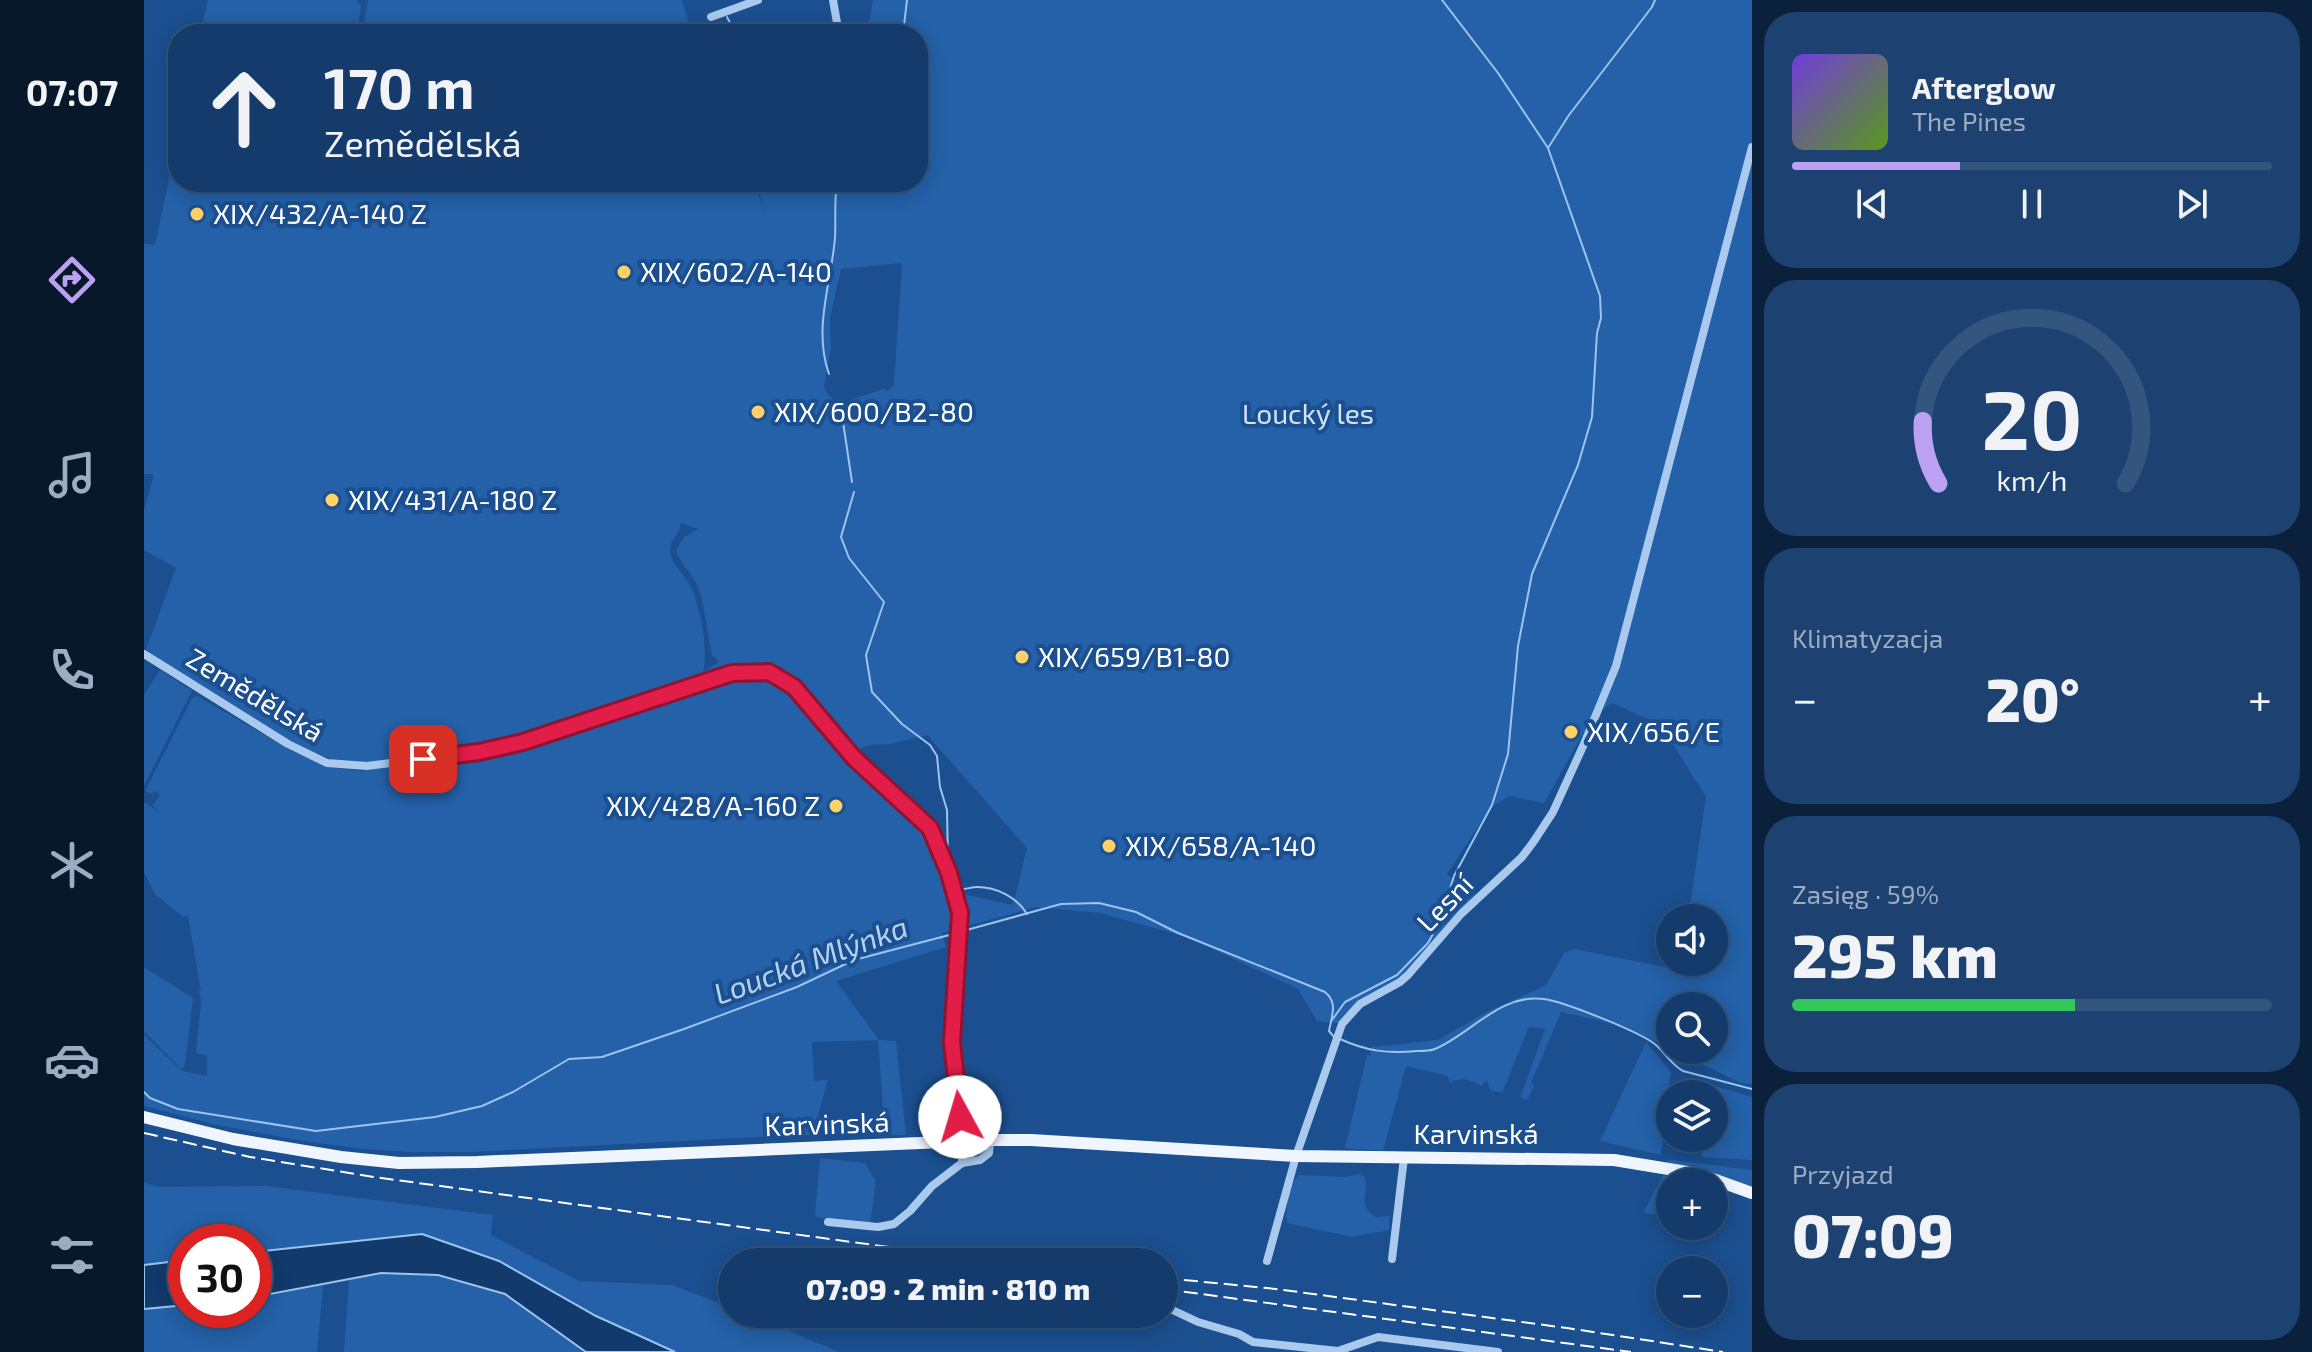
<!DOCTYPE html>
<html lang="pl">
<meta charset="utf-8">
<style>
:root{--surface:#143b6b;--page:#1d4271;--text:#f1f3f6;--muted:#9dadc1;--line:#33557e;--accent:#bca0f2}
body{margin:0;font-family:"Exo 2",sans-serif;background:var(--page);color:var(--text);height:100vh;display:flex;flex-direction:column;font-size:30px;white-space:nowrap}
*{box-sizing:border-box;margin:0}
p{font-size:26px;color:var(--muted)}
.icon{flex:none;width:44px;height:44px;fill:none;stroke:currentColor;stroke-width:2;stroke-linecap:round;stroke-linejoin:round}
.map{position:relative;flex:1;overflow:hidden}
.side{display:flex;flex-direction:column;gap:12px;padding:12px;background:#0b203b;width:560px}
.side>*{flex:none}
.guide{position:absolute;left:24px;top:24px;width:760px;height:168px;border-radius:32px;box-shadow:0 4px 20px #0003,0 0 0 2px var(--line);background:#143b6b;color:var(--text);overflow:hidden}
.controls{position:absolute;left:1512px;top:904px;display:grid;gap:16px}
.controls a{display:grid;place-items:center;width:72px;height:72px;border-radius:50%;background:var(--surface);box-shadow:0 4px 20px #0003,0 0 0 2px var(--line);font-size:40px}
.speed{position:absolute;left:24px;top:1224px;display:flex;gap:16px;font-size:40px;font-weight:700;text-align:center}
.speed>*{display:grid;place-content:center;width:104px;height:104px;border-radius:50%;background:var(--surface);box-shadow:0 4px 20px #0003,0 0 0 2px var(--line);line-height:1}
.speed .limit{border:12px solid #d22;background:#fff;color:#111}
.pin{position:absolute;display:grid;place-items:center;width:68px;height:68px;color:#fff;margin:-34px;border-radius:16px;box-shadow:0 4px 12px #0006}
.me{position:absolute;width:88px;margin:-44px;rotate:354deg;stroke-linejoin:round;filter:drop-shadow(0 0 6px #0008)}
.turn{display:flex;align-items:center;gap:28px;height:168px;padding:0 24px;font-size:36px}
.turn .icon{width:104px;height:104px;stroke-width:2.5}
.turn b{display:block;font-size:56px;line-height:68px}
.big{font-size:60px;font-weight:800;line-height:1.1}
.side .card{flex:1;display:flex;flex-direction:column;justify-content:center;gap:12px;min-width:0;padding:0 28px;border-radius:32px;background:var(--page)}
.side .dial{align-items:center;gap:0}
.dial svg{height:208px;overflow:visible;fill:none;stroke:var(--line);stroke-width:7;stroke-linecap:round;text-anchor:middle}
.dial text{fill:var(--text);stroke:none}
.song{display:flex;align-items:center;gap:24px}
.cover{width:96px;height:96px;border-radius:12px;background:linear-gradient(135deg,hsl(260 70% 55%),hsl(90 70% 35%))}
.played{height:8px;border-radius:4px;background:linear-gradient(90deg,var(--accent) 35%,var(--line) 35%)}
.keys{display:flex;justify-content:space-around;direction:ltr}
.heat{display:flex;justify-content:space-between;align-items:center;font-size:44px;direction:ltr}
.charge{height:12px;border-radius:6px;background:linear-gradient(90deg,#34c759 59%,var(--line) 0)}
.trip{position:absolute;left:574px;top:1248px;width:460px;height:80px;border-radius:40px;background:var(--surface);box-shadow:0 4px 20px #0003,0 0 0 2px var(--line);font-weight:800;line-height:80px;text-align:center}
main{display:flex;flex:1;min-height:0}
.tab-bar{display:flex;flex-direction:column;width:144px;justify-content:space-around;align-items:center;background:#08182b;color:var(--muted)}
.tab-bar .icon{width:56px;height:56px}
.tab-bar .selected{color:var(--accent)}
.tab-bar b{font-size:36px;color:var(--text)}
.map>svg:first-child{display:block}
.green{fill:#2461a8;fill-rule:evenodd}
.water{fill:#123a6d;stroke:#9cc4f0;stroke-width:2}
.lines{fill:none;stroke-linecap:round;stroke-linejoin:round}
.stream{stroke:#9cc4f0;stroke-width:2}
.minor{stroke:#a9c9ee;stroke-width:8}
.primary{stroke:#f0f6ff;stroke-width:12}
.rail{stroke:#fff;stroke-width:2;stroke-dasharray:14 6;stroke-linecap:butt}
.route-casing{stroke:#92132f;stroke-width:20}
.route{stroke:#e11d48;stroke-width:14}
.poi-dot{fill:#ffd166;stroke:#1b4f8f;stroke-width:3}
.labels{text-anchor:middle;stroke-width:8;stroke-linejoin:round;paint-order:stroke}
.poi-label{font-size:28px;fill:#fff;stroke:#1b4f8f;text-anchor:start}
.park-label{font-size:28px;fill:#cfe3fa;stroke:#1b4f8f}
.street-label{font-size:28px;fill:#fff;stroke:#1b4f8f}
.water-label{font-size:30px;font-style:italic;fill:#b5d3f5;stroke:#1b4f8f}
</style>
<main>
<nav class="tab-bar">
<b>07:07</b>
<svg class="icon selected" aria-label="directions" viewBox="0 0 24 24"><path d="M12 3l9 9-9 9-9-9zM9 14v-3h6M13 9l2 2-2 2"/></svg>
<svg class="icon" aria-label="music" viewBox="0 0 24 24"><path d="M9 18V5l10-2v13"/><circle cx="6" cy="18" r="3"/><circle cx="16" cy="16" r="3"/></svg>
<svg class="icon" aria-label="phone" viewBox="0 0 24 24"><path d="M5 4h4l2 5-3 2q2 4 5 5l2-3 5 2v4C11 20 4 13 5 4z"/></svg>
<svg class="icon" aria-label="climate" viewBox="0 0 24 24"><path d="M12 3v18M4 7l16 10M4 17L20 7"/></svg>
<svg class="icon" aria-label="car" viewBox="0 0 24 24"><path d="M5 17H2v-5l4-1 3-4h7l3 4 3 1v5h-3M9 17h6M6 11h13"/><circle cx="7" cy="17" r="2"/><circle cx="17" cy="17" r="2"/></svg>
<svg class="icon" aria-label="filters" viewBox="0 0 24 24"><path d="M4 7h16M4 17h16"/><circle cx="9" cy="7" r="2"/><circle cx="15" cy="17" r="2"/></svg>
</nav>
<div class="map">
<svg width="1608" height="1352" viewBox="0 0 1608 1352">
<rect width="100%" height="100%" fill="#1b4f8f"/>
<g class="green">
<polygon points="64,0 213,0 217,6 213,34 56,34"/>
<polygon points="224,0 538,0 546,28 556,29 567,34 218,34"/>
<path d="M 729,0 L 1608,0 L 1608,1084 L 1597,1083 L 1529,1050 L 1570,1050 L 1570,1006 L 1526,1006 L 1526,1048 L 1480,1026 L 1417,1012 L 1387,1083 L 1390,1086 L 1383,1100 L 1376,1098 L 1401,1029 L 1385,1027 L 1358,1093 L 1346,1090 L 1343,1080 L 1337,1086 C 1327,1080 1317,1076 1306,1083 L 1304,1076 L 1262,1066 L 1239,1151 L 1201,1148 L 1223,1055 L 1227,1056 L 1227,1047 L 1294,1040 L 1339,1014 L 1402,985 L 1420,953 L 1431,949 L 1535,970 L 1537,962 L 1570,962 L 1570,918 L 1544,918 L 1562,797 L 1517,725 L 1468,703 L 1450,714 L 1400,803 L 1366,796 L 1347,807 L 1303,874 L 1331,894 L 1316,914 L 1264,975 L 1216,1004 L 1198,1024 L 1173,1021 L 1154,989 L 1043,937 L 956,913 L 892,907 L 798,933 L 802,947 L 692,981 L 735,1040 L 752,1041 L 762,1135 L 741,1135 L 734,1040 L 668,1042 L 670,1081 L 684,1080 L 674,1115 L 683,1126 L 677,1133 L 660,1136 L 653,1135 L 326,1152 L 269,1152 L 219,1149 L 153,1140 L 69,1124 L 0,1106 L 0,1035 L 38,1071 L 63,1076 L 63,1055 L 52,1054 L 57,1002 L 55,991 L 57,991 L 44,916 L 39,917 L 11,894 L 0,872 L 0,802 L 15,812 L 9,805 L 16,795 L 11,791 L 8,794 L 1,791 L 48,698 L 53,696 L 150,752 L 187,767 L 218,771 L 337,755 L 400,741 L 545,693 L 559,690 L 555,680 L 538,688 L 400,734 L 309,754 L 310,737 L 292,736 L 290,757 L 220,764 L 196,762 L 164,751 L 72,699 L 2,649 L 32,568 L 0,550 L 0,510 L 9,478 L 9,474 L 0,474 L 0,244 L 11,245 L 34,138 L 34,182 L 611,182 L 621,213 L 613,182 L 774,182 L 774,34 L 723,34 ZM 758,263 L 750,385 L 744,391 L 740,389 L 708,399 L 707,411 L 704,408 L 696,415 L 692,411 L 688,398 L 682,392 L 680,386 L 687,349 L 686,318 L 697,269 ZM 537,523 L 554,529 L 539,538 L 532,550 C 537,566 550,574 555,590 C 562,611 563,633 568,655 L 575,662 L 559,672 C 565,652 556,604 546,585 C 540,574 527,564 526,552 C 525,540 536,534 537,523 ZM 783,735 L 883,848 L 869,905 L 801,890 L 779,832 L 737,795 L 714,770 L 715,749 L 726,745 L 746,744 Z"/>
<polygon points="16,670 48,691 0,786 0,695"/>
<polygon points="0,967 49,998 41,1065 37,1069 0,1031"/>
<polygon points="1502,1042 1527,1072 1517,1155 1456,1141"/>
<polygon points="1561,1083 1608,1097 1608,1160 1558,1157 1559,1138 1570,1138 1570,1094 1561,1094"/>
<polygon points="676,1158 721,1163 732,1181 726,1224 673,1217 671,1214"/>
<polygon points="1527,1160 1608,1170 1608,1188 1572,1174 1521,1162"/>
<path d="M 1215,1174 L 1220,1176 C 1227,1194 1211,1204 1232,1217 L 1246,1216 L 1245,1230 L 1208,1237 L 1143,1223 C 1141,1210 1145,1186 1154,1175 L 1202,1177 Z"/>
<polygon points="1519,1175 1547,1182 1526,1182 1526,1216 1499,1213"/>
<polygon points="0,1182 14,1187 122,1186 349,1215 347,1235 435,1281 528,1285 588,1308 588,1314 605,1314 695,1352 531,1352 278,1234 110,1252 110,1242 42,1242 42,1260 0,1265"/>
<polygon points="237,1273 294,1275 361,1294 442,1352 200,1352 205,1279"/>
<polygon points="179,1284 173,1352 0,1352 0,1309 42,1305 42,1310 110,1310 110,1297"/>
</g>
<g class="water">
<polygon points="278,1234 355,1261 452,1316 531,1352 442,1352 361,1294 294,1275 237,1273 110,1297 110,1252"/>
<polygon points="42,1260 42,1305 0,1309 0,1265"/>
</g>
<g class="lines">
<g class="stream">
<polyline points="1298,0 1354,73 1404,148"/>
<polyline points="583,17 592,34"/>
<polyline points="759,34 763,0"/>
<path d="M 685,374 C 669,329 687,284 691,238 C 692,219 690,203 693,182"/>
<polyline points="698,415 708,482"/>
<polyline points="710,492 697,537 705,558 740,602 722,655 728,692 758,724 786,745 793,756 796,787 803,810 804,862"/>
<path d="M 811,879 L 814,889 C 822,890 826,887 833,887 C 852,887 873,897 883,914"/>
<path d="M 819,931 L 917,904 L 955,903 L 992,912 L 1034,933 L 1181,992 C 1194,1003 1188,1015 1185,1031 L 1190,1037"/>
<polyline points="1188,1020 1201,1002 1253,975 1284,943 1295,923 1310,876 1348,805 1364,754 1374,646 1388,574 1434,465 1448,417 1453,333 1457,318 1456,296 1404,148 1425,115 1508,7 1511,0"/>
<path d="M 1196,1039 C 1222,1051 1244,1054 1273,1051 C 1279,1051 1286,1051 1291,1049 C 1327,1034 1356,993 1400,999 C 1421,1002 1490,1030 1508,1042 C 1520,1050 1526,1064 1539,1071 L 1608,1089"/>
<polyline points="0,1092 6,1098 34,1109 172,1131 291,1117 338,1106 369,1092 425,1059 458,1057 540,1029 653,987 710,960 813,933"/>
</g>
<g class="minor">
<polyline points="689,0 695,34"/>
<polyline points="567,17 614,0"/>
<polyline points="0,654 144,744 183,763 223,766 335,752 379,742 588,673 625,672 650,687 710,758 786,828 805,873 816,913 808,1042 819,1142 818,1163 788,1186 766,1211 750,1224 734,1227 684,1222"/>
<polyline points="818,1163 836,1160 845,1153 846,1140"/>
<polyline points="1248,1259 1260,1158"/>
<polyline points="1123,1261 1152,1156 1198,1024 1216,1004 1256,982 1264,975 1317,914 1378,857 1390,841 1409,812 1440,744 1472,666 1608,147"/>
<polyline points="1020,1306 1054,1322 1095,1334 1109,1342 1194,1351 1234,1337 1354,1352"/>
</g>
<polyline class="primary" points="0,1117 89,1139 197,1157 255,1163 333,1162 846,1140 887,1140 1152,1156 1470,1160 1555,1174 1608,1193"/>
<g class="rail">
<polyline points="0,1133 106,1157 230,1177 855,1262"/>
<polyline points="1020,1278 1132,1289 1423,1328 1579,1352"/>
<polyline points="1020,1289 1487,1352"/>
</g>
</g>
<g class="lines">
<defs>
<polyline id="route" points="279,759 335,752 379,742 588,673 625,672 650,687 710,758 786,828 805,873 816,913 808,1042 816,1117"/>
</defs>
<use href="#route" class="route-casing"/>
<use href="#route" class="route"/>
</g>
<g class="poi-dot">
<circle cx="53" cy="214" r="8"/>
<circle cx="480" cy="272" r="8"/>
<circle cx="614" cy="412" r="8"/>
<circle cx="188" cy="500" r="8"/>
<circle cx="878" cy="657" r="8"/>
<circle cx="1427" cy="732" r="8"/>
<circle cx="692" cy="806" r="8"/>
<circle cx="965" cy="846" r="8"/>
</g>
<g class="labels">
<g class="poi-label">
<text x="69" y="224">XIX/432/A-140 Z</text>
<text x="496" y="282">XIX/602/A-140</text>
<text x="630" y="422">XIX/600/B2-80</text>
<text x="204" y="510">XIX/431/A-180 Z</text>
<text x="894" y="667">XIX/659/B1-80</text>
<text x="1443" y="742">XIX/656/E</text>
<text x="676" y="816" text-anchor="end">XIX/428/A-160 Z</text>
<text x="981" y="856">XIX/658/A-140</text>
</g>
<g class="park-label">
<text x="1164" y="424">Loucký les</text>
</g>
<g class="street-label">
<text transform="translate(111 695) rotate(31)" y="10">Zemědělská</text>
<text transform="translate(1301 903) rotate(-46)" y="10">Lesní</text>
<text transform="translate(683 1124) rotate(-2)" y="10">Karvinská</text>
<text x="1332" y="1144">Karvinská</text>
</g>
<g class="water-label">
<text transform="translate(667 961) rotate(-20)" y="10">Loucká Mlýnka</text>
</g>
</g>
</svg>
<div class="controls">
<a><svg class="icon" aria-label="sound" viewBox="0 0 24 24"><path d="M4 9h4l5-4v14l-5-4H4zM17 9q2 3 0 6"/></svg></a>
<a><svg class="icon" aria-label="search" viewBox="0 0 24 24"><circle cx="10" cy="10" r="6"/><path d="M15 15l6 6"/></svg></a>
<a><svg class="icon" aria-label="layers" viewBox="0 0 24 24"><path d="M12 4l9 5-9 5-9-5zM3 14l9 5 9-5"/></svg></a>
<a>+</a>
<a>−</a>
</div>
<div class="speed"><div class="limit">30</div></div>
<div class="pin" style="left:279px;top:759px;background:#d93025"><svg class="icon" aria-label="arrive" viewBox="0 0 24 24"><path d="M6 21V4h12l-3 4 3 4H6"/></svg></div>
<svg class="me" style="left:816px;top:1117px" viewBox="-20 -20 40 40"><circle r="19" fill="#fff"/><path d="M0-13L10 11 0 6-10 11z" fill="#e11d48"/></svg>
<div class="trip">07:09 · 2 min · 810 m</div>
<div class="guide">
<div class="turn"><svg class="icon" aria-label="ahead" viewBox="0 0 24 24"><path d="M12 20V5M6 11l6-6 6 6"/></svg><div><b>170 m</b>Zemědělská</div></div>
</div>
</div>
<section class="side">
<div class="card">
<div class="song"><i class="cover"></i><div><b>Afterglow</b><p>The Pines</p></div></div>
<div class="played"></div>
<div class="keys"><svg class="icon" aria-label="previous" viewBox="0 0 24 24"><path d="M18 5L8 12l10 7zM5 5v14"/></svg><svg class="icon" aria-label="pause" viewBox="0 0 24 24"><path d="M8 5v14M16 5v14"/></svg><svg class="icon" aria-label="next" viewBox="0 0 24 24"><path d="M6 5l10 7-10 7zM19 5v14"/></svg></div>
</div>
<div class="card dial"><svg viewBox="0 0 100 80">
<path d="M14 69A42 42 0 1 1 86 69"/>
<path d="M14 69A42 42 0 0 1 8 45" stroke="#bca0f2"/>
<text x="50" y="56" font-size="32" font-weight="700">20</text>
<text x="50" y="72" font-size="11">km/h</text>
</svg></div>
<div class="card"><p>Klimatyzacja</p>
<div class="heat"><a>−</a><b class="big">20°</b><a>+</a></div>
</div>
<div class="card"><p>Zasięg · 59%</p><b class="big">295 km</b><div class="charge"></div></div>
<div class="card"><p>Przyjazd</p><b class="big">07:09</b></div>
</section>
</main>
